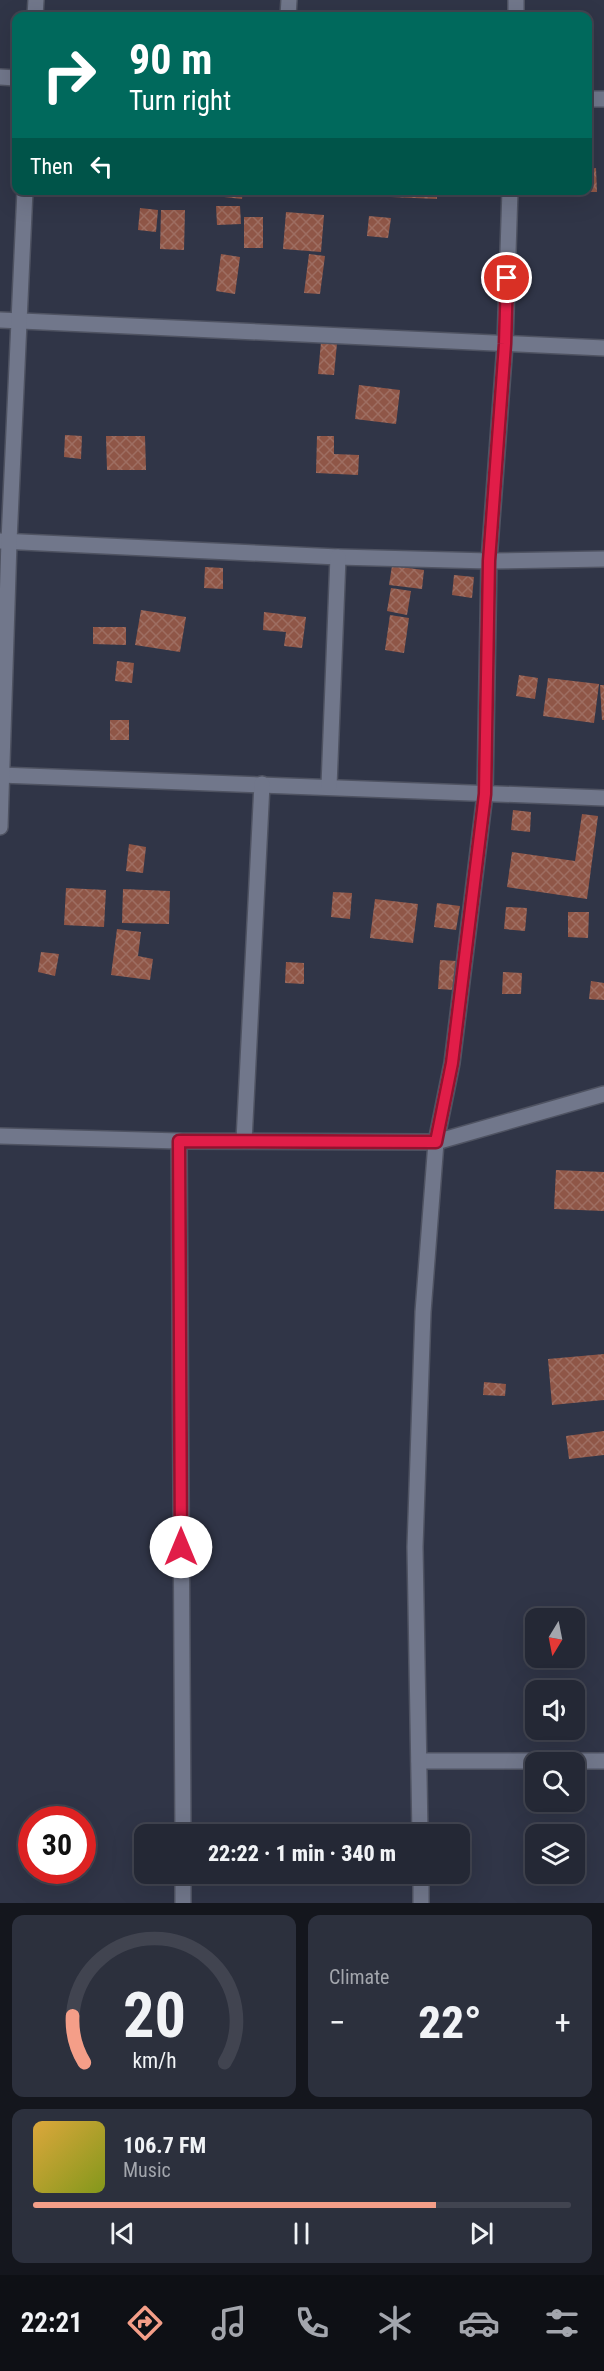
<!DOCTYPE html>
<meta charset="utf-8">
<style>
:root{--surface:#242835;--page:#2c303d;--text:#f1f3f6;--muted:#a3a6ad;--line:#414450;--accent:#f49e88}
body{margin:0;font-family:"Roboto Condensed",sans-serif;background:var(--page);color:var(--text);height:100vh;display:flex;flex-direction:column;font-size:22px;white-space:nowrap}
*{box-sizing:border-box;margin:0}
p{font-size:20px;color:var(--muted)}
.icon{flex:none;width:33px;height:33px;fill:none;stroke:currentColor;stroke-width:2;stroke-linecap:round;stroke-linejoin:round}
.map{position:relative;height:1903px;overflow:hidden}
.details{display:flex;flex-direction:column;gap:12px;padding:12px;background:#14161d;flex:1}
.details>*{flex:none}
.top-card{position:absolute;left:12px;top:12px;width:580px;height:183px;border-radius:12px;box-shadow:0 6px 24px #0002,0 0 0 2px var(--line);background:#00695c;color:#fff;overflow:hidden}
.needle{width:39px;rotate:190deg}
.fabs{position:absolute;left:525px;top:1608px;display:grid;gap:12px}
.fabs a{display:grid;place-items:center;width:60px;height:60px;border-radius:12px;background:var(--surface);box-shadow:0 6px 24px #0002,0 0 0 2px var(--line);font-size:30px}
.speed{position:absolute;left:18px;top:1806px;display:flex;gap:12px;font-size:30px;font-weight:700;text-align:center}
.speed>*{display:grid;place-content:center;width:78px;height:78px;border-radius:50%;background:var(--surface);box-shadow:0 6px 24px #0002,0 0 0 2px var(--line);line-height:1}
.speed .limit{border:9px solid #d22;background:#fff;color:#111}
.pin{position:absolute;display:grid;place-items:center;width:51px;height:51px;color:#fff;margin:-26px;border:3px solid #fff;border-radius:50%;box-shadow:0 2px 6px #0007}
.me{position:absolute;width:66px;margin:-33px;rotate:0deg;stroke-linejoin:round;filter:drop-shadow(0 0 4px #0008)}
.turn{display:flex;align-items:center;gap:21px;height:126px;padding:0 18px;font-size:27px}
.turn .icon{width:78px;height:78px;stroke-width:2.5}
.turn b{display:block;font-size:42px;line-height:51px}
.then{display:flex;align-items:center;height:57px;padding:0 18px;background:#0003;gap:12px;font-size:22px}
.big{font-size:45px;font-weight:800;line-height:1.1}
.details .tile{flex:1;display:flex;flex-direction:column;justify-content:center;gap:9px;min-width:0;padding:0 21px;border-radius:12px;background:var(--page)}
.details .dial{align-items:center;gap:0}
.dial svg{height:156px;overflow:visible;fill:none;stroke:var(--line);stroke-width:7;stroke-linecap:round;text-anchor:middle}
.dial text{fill:var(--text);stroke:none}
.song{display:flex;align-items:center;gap:18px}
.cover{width:72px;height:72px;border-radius:9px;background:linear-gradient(135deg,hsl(40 70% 55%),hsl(70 70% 35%))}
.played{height:6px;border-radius:3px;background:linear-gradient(90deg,var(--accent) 75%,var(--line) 75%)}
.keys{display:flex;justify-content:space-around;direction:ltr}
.heat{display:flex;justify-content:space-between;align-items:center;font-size:33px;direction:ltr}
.details .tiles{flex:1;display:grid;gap:12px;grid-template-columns:1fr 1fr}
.tile:last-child{grid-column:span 2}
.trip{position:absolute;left:134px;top:1824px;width:336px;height:60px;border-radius:12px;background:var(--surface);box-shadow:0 6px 24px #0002,0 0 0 2px var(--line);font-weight:800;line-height:60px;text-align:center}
.menu{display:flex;height:96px;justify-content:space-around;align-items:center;background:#0e1015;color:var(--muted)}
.menu .icon{width:42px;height:42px}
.menu .selected{color:var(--accent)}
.menu b{font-size:27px;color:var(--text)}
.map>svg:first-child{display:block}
.building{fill:url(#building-cross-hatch)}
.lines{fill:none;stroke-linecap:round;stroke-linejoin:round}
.street-casing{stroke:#4f5362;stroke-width:18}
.street{stroke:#71778b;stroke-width:15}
.route-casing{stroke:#92132f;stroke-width:15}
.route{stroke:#e11d48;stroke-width:10}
</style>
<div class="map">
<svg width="604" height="1903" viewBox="0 0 604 1903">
<defs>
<pattern id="building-cross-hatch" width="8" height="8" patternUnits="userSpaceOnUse" patternTransform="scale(1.5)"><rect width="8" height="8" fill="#8f5647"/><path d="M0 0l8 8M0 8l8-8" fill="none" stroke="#9e6e62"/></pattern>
</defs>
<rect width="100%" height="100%" fill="#303547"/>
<g class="building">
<polygon points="596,168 597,192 588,192 588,169"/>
<polygon points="225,190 243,190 242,199 224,197"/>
<polygon points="309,190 327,190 326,196 308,195"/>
<polygon points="391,190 437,190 437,199 391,197"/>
<polygon points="216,206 240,206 241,224 217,225"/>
<polygon points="140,208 158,210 156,232 138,230"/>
<polygon points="161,210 185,210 184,250 160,249"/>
<polygon points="286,212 324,215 321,252 283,249"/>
<polygon points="369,216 391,218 388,238 367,236"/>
<rect x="244" y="217" width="19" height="31"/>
<polygon points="221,254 240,257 235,294 216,291"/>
<polygon points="309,254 325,256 320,294 304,293"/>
<polygon points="321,342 337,343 334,375 318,374"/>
<polygon points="359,385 400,390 396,424 355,419"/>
<polygon points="65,435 82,436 81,459 64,457"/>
<polygon points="106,436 145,436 146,470 107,470"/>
<polygon points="317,436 334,436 334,454 359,455 358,475 316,473"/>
<polygon points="392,566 424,570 422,589 389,585"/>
<polygon points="205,567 223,568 223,589 204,588"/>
<polygon points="454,575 474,577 472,598 452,595"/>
<polygon points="391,588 411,591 407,615 387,611"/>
<polygon points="141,610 186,617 180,652 135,645"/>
<polygon points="264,612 306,617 302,648 284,646 286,632 263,630"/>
<polygon points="390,615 409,618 404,653 385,650"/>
<polygon points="93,627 126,627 126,645 93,644"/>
<polygon points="117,661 134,663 132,683 115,681"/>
<polygon points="519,675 538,678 535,699 516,696"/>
<polygon points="548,678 599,684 594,723 543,716"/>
<polygon points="600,685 604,685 604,720 602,720"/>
<rect x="110" y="720" width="19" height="20"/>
<polygon points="513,810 531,812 530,832 511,830"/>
<polygon points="582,814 598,816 587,899 507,887 512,852 575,861"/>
<polygon points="129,844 146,847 143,873 126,871"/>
<polygon points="66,888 106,890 104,927 64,925"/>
<polygon points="123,889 170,891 169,924 122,923"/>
<polygon points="333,892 352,893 350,919 331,917"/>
<polygon points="375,899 418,904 413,943 370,938"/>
<polygon points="437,903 460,906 456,930 434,927"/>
<polygon points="506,907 527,908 525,931 504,929"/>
<polygon points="568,912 589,912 588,938 568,937"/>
<polygon points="117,929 141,932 138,956 153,959 150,980 111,975"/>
<polygon points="41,952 59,954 55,976 38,972"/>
<polygon points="440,960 457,961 454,990 438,989"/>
<polygon points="286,962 304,963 304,984 285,983"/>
<polygon points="503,972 522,973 521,994 502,994"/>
<polygon points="591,981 604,983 604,1000 589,999"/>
<polygon points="556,1170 604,1172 604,1211 554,1209"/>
<polygon points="604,1354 604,1400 552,1405 548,1359"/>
<polygon points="484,1382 506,1384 505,1396 483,1395"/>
<polygon points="604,1431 604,1455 569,1459 566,1436"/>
</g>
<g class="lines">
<defs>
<g id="street">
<polyline points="35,16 36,0"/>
<polyline points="288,16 289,0"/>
<polyline points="516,16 516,0"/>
<polyline points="0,77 16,78"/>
<polyline points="588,99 604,99"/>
<polyline points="0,320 604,348"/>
<polyline points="0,541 338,557 489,561 604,559"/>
<polyline points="0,775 604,798"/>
<polyline points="329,786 338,557"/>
<polyline points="0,827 9,541 25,190"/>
<polyline points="0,1136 179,1141 436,1142 604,1094"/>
<polyline points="179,1141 183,1834"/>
<polyline points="244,1141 262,784"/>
<polyline points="419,1761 604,1761"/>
<polyline points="420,1834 415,1547 423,1312 436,1142 452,1063 485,794 489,561 505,344 510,190"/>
<polyline points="183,1874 183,1903"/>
<polyline points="421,1874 421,1903"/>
</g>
</defs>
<use href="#street" class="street-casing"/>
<use href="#street" class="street"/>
</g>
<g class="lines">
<defs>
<polyline id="route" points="181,1547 179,1141 436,1142 452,1063 485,794 489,561 505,344 507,278"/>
</defs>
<use href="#route" class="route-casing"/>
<use href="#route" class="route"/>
</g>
</svg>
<div class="fabs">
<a><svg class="needle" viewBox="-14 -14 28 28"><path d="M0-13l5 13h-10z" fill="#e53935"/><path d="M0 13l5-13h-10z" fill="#a3a6ad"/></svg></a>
<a><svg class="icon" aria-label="sound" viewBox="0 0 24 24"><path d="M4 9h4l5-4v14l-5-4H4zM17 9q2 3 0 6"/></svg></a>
<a><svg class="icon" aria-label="search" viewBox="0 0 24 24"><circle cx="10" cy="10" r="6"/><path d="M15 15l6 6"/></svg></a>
<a><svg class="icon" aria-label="layers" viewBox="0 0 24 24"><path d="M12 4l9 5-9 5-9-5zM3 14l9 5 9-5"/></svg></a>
</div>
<div class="speed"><div class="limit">30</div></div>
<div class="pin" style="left:507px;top:278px;background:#d93025"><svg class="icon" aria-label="arrive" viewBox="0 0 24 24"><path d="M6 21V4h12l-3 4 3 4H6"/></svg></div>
<svg class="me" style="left:181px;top:1547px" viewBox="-20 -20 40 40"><circle r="19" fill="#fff"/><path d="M0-13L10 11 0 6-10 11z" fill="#e11d48"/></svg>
<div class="trip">22:22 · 1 min · 340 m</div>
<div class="top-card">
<div class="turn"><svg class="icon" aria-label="right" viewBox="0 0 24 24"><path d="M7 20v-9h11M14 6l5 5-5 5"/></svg><div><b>90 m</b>Turn right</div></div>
<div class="then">Then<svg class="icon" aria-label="left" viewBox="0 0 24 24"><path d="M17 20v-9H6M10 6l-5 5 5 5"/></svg></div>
</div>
</div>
<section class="details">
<div class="tiles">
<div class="tile dial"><svg viewBox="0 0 100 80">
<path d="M14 69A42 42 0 1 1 86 69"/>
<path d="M14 69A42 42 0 0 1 8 45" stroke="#f49e88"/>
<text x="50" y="56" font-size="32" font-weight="700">20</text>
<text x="50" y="72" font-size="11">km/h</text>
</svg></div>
<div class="tile"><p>Climate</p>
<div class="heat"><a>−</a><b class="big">22°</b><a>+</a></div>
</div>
<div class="tile">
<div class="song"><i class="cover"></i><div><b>106.7 FM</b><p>Music</p></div></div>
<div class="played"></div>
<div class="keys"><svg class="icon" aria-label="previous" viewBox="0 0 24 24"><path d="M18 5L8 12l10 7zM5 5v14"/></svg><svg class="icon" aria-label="pause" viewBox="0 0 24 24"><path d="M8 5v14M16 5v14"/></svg><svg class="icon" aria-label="next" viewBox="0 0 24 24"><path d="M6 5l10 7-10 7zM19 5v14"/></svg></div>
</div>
</div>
</section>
<nav class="menu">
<b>22:21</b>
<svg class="icon selected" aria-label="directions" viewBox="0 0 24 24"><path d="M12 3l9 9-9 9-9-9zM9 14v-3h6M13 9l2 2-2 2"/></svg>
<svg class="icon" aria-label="music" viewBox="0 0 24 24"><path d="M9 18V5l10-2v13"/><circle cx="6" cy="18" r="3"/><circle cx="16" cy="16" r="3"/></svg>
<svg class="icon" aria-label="phone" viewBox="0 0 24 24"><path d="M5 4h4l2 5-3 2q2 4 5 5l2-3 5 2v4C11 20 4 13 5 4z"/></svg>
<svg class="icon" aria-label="climate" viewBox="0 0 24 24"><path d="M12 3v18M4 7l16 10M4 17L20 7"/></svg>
<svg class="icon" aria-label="car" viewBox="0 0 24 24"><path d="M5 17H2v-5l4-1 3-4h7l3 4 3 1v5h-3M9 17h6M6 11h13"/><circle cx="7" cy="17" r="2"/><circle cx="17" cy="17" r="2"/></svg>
<svg class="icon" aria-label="filters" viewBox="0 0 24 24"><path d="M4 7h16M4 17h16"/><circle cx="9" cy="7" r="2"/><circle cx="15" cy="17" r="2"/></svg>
</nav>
